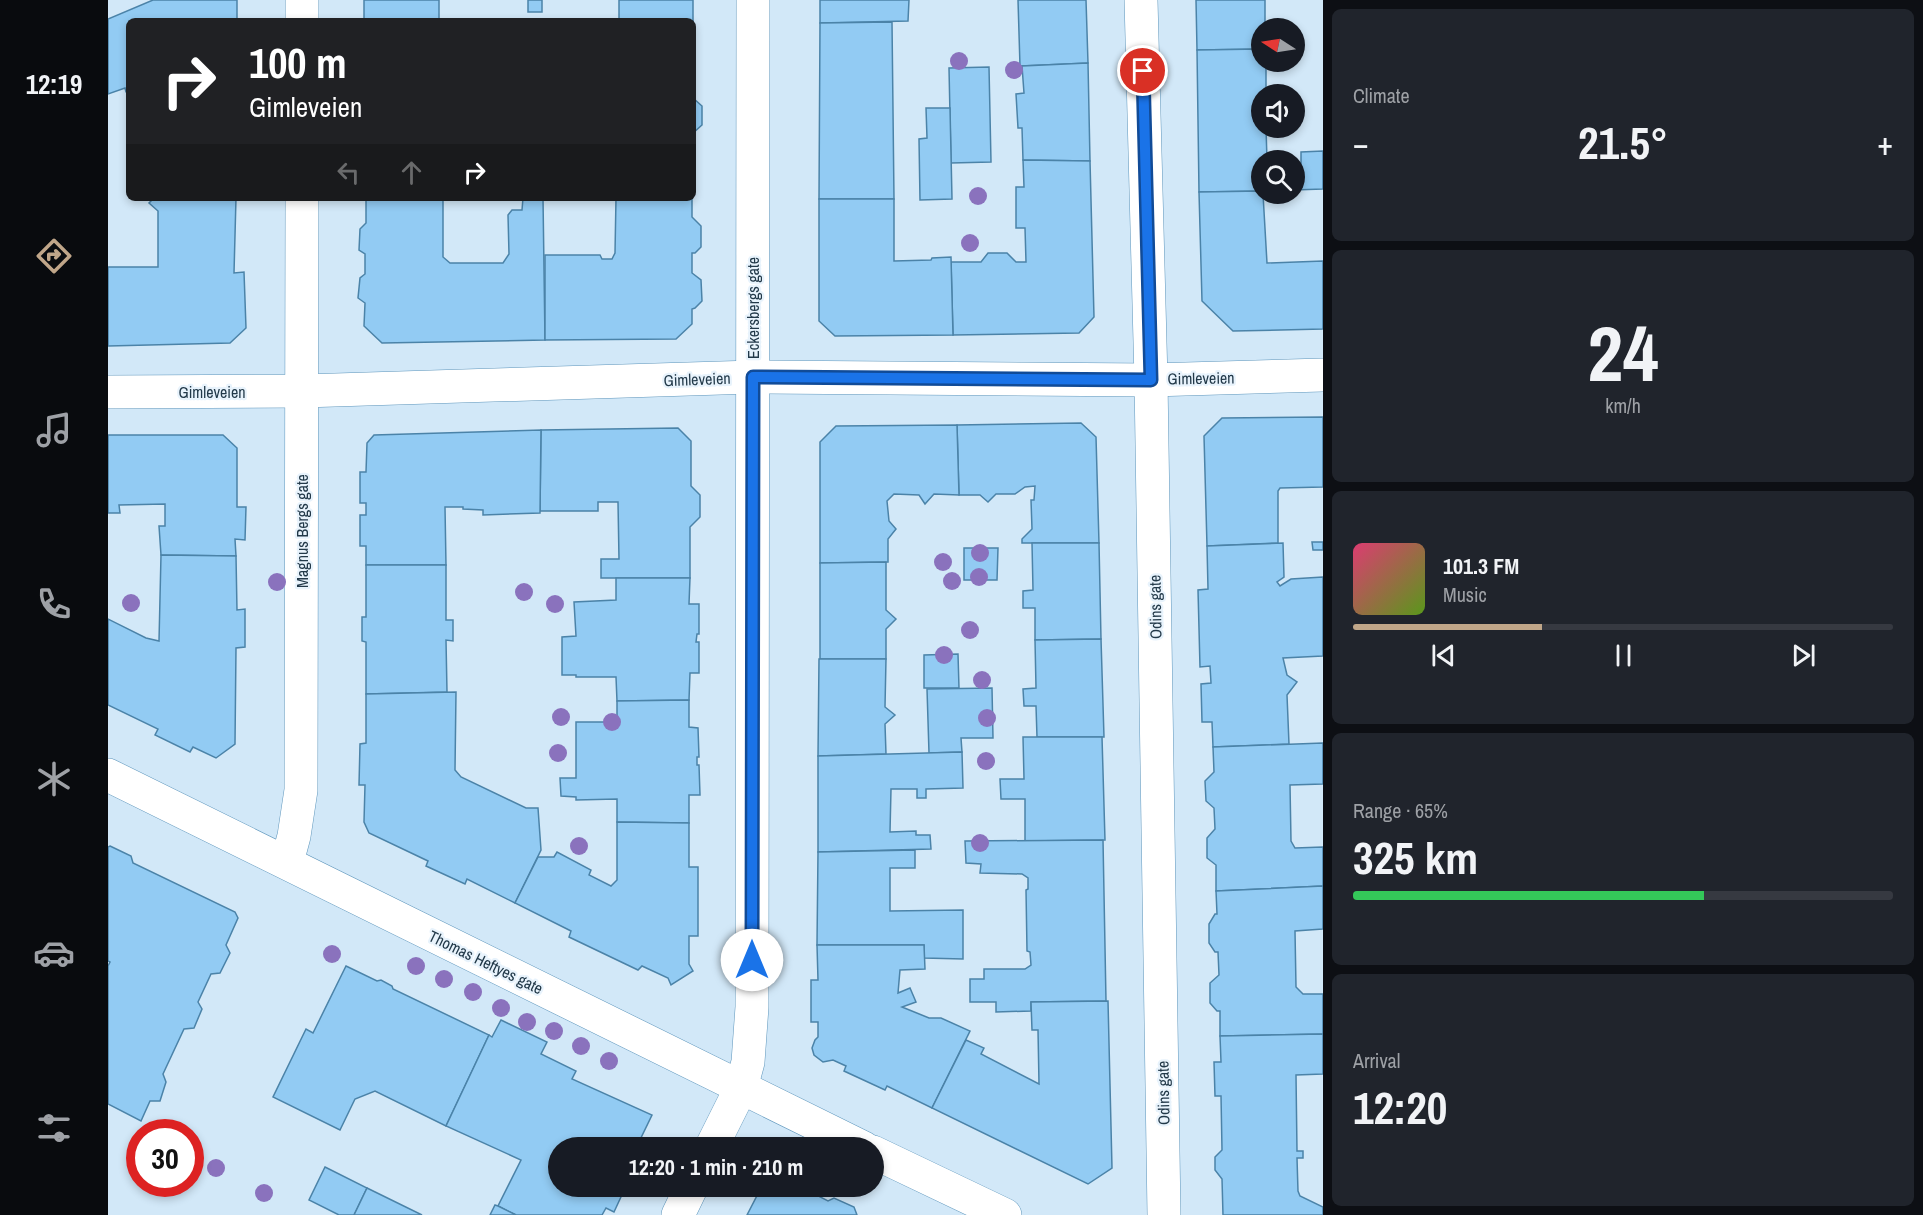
<!DOCTYPE html>
<meta charset="utf-8">
<style>
:root{--surface:#171b24;--page:#20242c;--text:#f1f3f6;--muted:#9ea1a6;--line:#363941;--accent:#c0a689}
body{margin:0;font-family:"Archivo Narrow",sans-serif;background:var(--page);color:var(--text);height:100vh;display:flex;flex-direction:column;font-size:22px;white-space:nowrap}
*{box-sizing:border-box;margin:0}
p{font-size:20px;color:var(--muted)}
.icon{flex:none;width:33px;height:33px;fill:none;stroke:currentColor;stroke-width:2;stroke-linecap:round;stroke-linejoin:round}
.map{position:relative;flex:1;overflow:hidden}
.side{display:flex;flex-direction:column;gap:9px;padding:9px;background:#0d0f14;width:600px}
.side>*{flex:none}
.guide{position:absolute;left:18px;top:18px;width:570px;height:183px;border-radius:9px;box-shadow:0 3px 9px #0003;background:#202124;color:#fff;overflow:hidden}
.needle{width:39px;rotate:282deg}
.controls{position:absolute;left:1143px;top:18px;display:grid;gap:12px}
.controls a{display:grid;place-items:center;width:54px;height:54px;border-radius:50%;background:var(--surface);box-shadow:0 3px 9px #0003;font-size:30px}
.speed{position:absolute;left:18px;top:1119px;display:flex;gap:12px;font-size:30px;font-weight:700;text-align:center}
.speed>*{display:grid;place-content:center;width:78px;height:78px;border-radius:50%;background:var(--surface);box-shadow:0 3px 9px #0003;line-height:1}
.speed .limit{border:9px solid #d22;background:#fff;color:#111}
.pin{position:absolute;display:grid;place-items:center;width:51px;height:51px;color:#fff;margin:-26px;border:3px solid #fff;border-radius:50%;box-shadow:0 2px 6px #0007}
.me{position:absolute;width:66px;margin:-33px;rotate:0deg;stroke-linejoin:round;filter:drop-shadow(0 0 4px #0008)}
.turn{display:flex;align-items:center;gap:21px;height:126px;padding:0 24px;font-size:27px}
.turn .icon{width:78px;height:78px;stroke-width:2.5}
.turn b{display:block;font-size:42px;line-height:51px}
.lanes{display:flex;align-items:center;height:57px;padding:0 24px;background:#0003;justify-content:center;gap:30px;direction:ltr}
.lanes .off{opacity:.35}
.big{font-size:45px;font-weight:700;line-height:1.1}
.side .widget{flex:1;display:flex;flex-direction:column;justify-content:center;gap:9px;min-width:0;padding:0 21px;border-radius:9px;background:var(--page)}
.side .dial{align-items:center;gap:0}
.dial b{font-size:78px;line-height:1}
.song{display:flex;align-items:center;gap:18px}
.cover{width:72px;height:72px;border-radius:9px;background:linear-gradient(135deg,hsl(340 70% 55%),hsl(90 70% 35%))}
.played{height:6px;border-radius:3px;background:linear-gradient(90deg,var(--accent) 35%,var(--line) 35%)}
.keys{display:flex;justify-content:space-around;direction:ltr}
.heat{display:flex;justify-content:space-between;align-items:center;font-size:33px;direction:ltr}
.charge{height:9px;border-radius:4px;background:linear-gradient(90deg,#34c759 65%,var(--line) 0)}
.trip{position:absolute;left:440px;top:1137px;width:336px;height:60px;border-radius:30px;background:var(--surface);box-shadow:0 3px 9px #0003;font-weight:700;line-height:60px;text-align:center}
main{display:flex;flex:1;min-height:0}
.tabs{display:flex;flex-direction:column;width:108px;justify-content:space-around;align-items:center;background:#090b0e;color:var(--muted)}
.tabs .icon{width:42px;height:42px}
.tabs .on{color:var(--accent)}
.tabs b{font-size:27px;color:var(--text)}
.map>svg:first-child{display:block}
.building{fill:#92cbf3;stroke:#4b83a8;stroke-width:1.5}
.lines{fill:none;stroke-linecap:round;stroke-linejoin:round}
.street-casing{stroke:#5e96bc;stroke-width:34}
.secondary-casing{stroke:#5e96bc;stroke-width:34}
.street{stroke:#fff;stroke-width:33}
.secondary{stroke:#fff;stroke-width:33}
.tree{fill:#8a72bd}
.route-casing{stroke:#114b97;stroke-width:15}
.route{stroke:#1a73e8;stroke-width:10}
.labels{text-anchor:middle;stroke-width:4.5;stroke-linejoin:round;paint-order:stroke}
.street-label{font-size:16px;fill:#223949;stroke:#e8f3fc}
</style>
<main>
<nav class="tabs">
<b>12:19</b>
<svg class="icon on" aria-label="directions" viewBox="0 0 24 24"><path d="M12 3l9 9-9 9-9-9zM9 14v-3h6M13 9l2 2-2 2"/></svg>
<svg class="icon" aria-label="music" viewBox="0 0 24 24"><path d="M9 18V5l10-2v13"/><circle cx="6" cy="18" r="3"/><circle cx="16" cy="16" r="3"/></svg>
<svg class="icon" aria-label="phone" viewBox="0 0 24 24"><path d="M5 4h4l2 5-3 2q2 4 5 5l2-3 5 2v4C11 20 4 13 5 4z"/></svg>
<svg class="icon" aria-label="climate" viewBox="0 0 24 24"><path d="M12 3v18M4 7l16 10M4 17L20 7"/></svg>
<svg class="icon" aria-label="car" viewBox="0 0 24 24"><path d="M5 17H2v-5l4-1 3-4h7l3 4 3 1v5h-3M9 17h6M6 11h13"/><circle cx="7" cy="17" r="2"/><circle cx="17" cy="17" r="2"/></svg>
<svg class="icon" aria-label="filters" viewBox="0 0 24 24"><path d="M4 7h16M4 17h16"/><circle cx="9" cy="7" r="2"/><circle cx="15" cy="17" r="2"/></svg>
</nav>
<div class="map">
<svg width="1215" height="1215" viewBox="0 0 1215 1215">
<rect width="100%" height="100%" fill="#d2e8f8"/>
<g class="building">
<polygon points="45,0 129,0 129,21 21,21 21,93 18,92 17,88 0,94 0,19"/>
<rect x="256" y="0" width="75" height="21"/>
<rect x="420" y="0" width="14" height="12"/>
<polygon points="511,0 585,0 585,77 585,21 511,21"/>
<polygon points="712,0 801,0 800,21 712,23"/>
<polygon points="910,0 978,0 980,63 912,66"/>
<polygon points="1088,0 1157,0 1157,28 1154,28 1154,49 1089,50"/>
<polygon points="784,22 786,199 711,199 712,23"/>
<polygon points="1154,49 1154,62 1158,62 1158,93 1165,93 1154,94 1154,128 1158,128 1159,160 1154,160 1154,191 1091,192 1089,50"/>
<polygon points="980,63 982,161 915,160 914,128 910,128 908,94 916,93 914,66"/>
<polygon points="881,67 883,162 843,163 841,68"/>
<polygon points="585,77 585,98 594,106 594,125 585,133"/>
<polygon points="818,108 842,108 844,199 812,200 811,139 819,138"/>
<polygon points="1215,151 1215,189 1186,190 1186,165 1193,165 1193,152"/>
<polygon points="915,160 982,161 986,317 971,333 845,335 843,262 873,262 880,253 899,253 908,262 918,262 917,228 908,228 908,187 916,187"/>
<polygon points="1154,191 1154,194 1155,194 1159,263 1215,261 1215,329 1125,331 1094,301 1091,192"/>
<polygon points="46,198 128,198 126,273 136,272 138,328 122,343 0,346 0,267 50,267 50,211 41,203"/>
<polygon points="258,198 335,198 335,257 342,263 395,263 401,254 400,215 404,210 414,210 415,198 435,198 437,340 274,343 256,326 257,303 250,298 252,278 257,274 257,254 251,250 252,229 258,223"/>
<polygon points="508,198 584,199 584,217 593,226 593,247 587,253 584,253 584,273 593,280 594,301 587,308 584,309 584,324 568,339 437,340 437,255 492,255 494,259 504,259 507,253"/>
<polygon points="711,199 786,199 786,261 823,260 824,258 843,257 845,335 727,336 711,321"/>
<polygon points="1215,417 1215,487 1172,488 1170,491 1170,543 1099,546 1096,436 1114,418"/>
<polygon points="973,423 988,437 991,543 914,543 914,539 924,529 923,500 926,500 927,486 917,487 907,494 888,494 880,502 872,495 851,495 849,425"/>
<polygon points="849,425 851,495 826,494 817,504 811,495 786,494 779,501 781,521 788,529 780,539 780,562 712,563 712,442 728,426"/>
<polygon points="570,428 583,441 583,486 592,495 592,517 582,527 582,578 493,578 493,559 511,559 510,502 490,502 490,511 432,511 433,430"/>
<polygon points="433,430 432,513 375,515 375,510 355,509 355,507 337,507 338,565 258,565 258,546 252,546 252,515 258,515 258,503 252,503 252,472 258,472 259,443 266,435"/>
<polygon points="0,435 115,435 129,448 129,507 138,507 137,540 127,539 128,556 53,555 51,526 57,526 57,504 11,505 12,513 0,513"/>
<polygon points="1204,542 1215,542 1215,550 1205,550"/>
<polygon points="924,543 991,543 993,639 927,640 927,608 915,608 915,591 925,590"/>
<polygon points="1175,543 1176,577 1169,582 1172,586 1183,579 1215,577 1215,656 1175,658 1179,675 1189,682 1179,695 1181,744 1105,747 1104,722 1094,722 1093,684 1103,683 1102,666 1092,667 1090,590 1100,589 1099,546"/>
<polygon points="856,548 890,548 889,580 856,580"/>
<polygon points="53,555 128,556 129,610 137,609 137,647 128,648 127,744 108,758 85,747 82,752 47,735 50,729 0,705 0,619 38,638 51,641"/>
<polygon points="778,562 778,610 788,619 778,629 778,659 712,659 712,563"/>
<polygon points="258,565 338,565 338,620 345,620 345,641 338,640 339,692 258,694 258,642 254,641 254,617 258,617"/>
<polygon points="508,578 582,578 581,604 591,604 591,634 589,634 588,642 591,642 591,673 582,673 581,700 509,701 508,677 468,677 468,675 454,675 454,637 468,636 466,602 508,600"/>
<polygon points="993,639 996,737 929,737 928,706 916,706 915,689 928,688 927,640"/>
<polygon points="850,654 851,688 816,688 816,655"/>
<polygon points="711,659 778,659 777,707 787,715 777,724 778,754 710,756"/>
<polygon points="884,688 885,738 853,738 854,752 821,753 819,689"/>
<polygon points="348,692 347,770 353,777 418,808 430,808 433,850 407,903 359,879 357,884 318,866 320,861 261,833 256,822 257,785 251,785 252,744 258,743 258,694"/>
<polygon points="581,700 581,727 590,728 591,757 589,757 589,765 591,765 592,795 581,795 581,823 509,822 509,799 468,800 468,797 453,796 452,778 468,778 468,722 509,722 509,701"/>
<polygon points="915,737 994,737 997,840 917,841 917,799 893,799 892,779 916,779"/>
<polygon points="1215,743 1215,784 1182,785 1183,841 1187,848 1215,847 1215,886 1108,891 1108,865 1099,858 1099,838 1107,829 1106,808 1098,801 1097,781 1106,772 1105,747"/>
<polygon points="854,752 855,788 818,789 818,798 809,798 809,789 783,789 782,832 808,831 808,835 822,835 823,849 710,852 710,756"/>
<polygon points="509,822 581,823 581,867 590,867 590,936 581,936 581,964 585,971 563,985 560,978 534,966 530,970 461,937 463,931 407,903 430,857 446,857 449,852 483,870 481,875 503,886 509,880"/>
<polygon points="995,840 998,1001 923,1002 923,1011 888,1012 888,1002 862,1002 862,979 876,979 876,969 917,969 923,965 922,952 919,951 918,890 920,889 920,878 914,874 872,873 873,864 858,863 857,841"/>
<polygon points="2,846 23,856 25,863 127,912 130,918 118,945 122,953 112,973 103,974 90,1002 94,1009 86,1028 76,1029 55,1074 58,1082 52,1101 42,1101 33,1121 0,1104 0,966 2,962 0,961 0,847"/>
<polygon points="807,850 807,868 782,868 782,911 855,910 855,959 816,958 816,945 709,945 710,852"/>
<polygon points="1215,886 1215,929 1187,931 1188,987 1195,994 1215,994 1215,1034 1112,1036 1112,1011 1109,1011 1102,1003 1102,983 1111,975 1110,952 1107,952 1101,943 1101,924 1107,914 1109,914 1108,891"/>
<polygon points="709,945 816,945 817,969 792,970 790,993 802,988 808,1002 794,1007 821,1018 833,1018 862,1031 824,1108 779,1086 777,1090 736,1071 738,1066 725,1060 715,1062 706,1055 704,1048 707,1040 710,1037 710,1022 703,1022 703,980 710,980"/>
<polygon points="238,966 269,981 273,980 284,986 285,989 381,1035 338,1126 267,1091 247,1099 232,1130 165,1097 198,1029 205,1033"/>
<polygon points="1000,1001 1004,1168 980,1184 824,1108 858,1040 876,1048 873,1054 931,1084 930,1030 924,1030 923,1002"/>
<polygon points="393,1020 439,1042 433,1054 468,1071 464,1079 544,1115 528,1148 450,1148 450,1186 518,1186 506,1212 498,1208 494,1215 408,1215 390,1206 413,1160 338,1126 381,1035 384,1037"/>
<polygon points="1215,1034 1215,1074 1188,1075 1189,1151 1195,1151 1195,1158 1189,1158 1190,1191 1192,1196 1215,1207 1215,1215 1115,1215 1114,1179 1107,1170 1107,1157 1114,1150 1113,1096 1107,1096 1106,1062 1113,1062 1112,1036"/>
<polygon points="217,1167 259,1188 246,1215 231,1215 201,1200"/>
<polygon points="654,1186 691,1186 720,1201 726,1198 746,1207 749,1215 639,1215"/>
<polygon points="259,1188 314,1215 246,1215"/>
<polygon points="387,1205 390,1206 408,1215 382,1215"/>
</g>
<g class="lines">
<defs>
<g id="street">
<polyline points="194,0 194,21"/>
<polyline points="1033,0 1043,380 1056,1215"/>
<polyline points="0,392 195,391 645,377 1043,380 1215,375"/>
<polyline points="179,862 186,836 193,790 194,198"/>
<polyline points="603,1148 633,1088 640,1062 644,1007 645,0"/>
<polyline points="570,1215 584,1186"/>
</g>
<g id="secondary">
<polyline points="0,775 756,1148"/>
<polyline points="765,1152 897,1215"/>
</g>
</defs>
<use href="#street" class="street-casing"/>
<use href="#secondary" class="secondary-casing"/>
<use href="#street" class="street"/>
<use href="#secondary" class="secondary"/>
</g>
<g class="tree">
<circle cx="851" cy="61" r="9"/>
<circle cx="906" cy="70" r="9"/>
<circle cx="870" cy="196" r="9"/>
<circle cx="862" cy="243" r="9"/>
<circle cx="872" cy="553" r="9"/>
<circle cx="835" cy="562" r="9"/>
<circle cx="871" cy="577" r="9"/>
<circle cx="844" cy="581" r="9"/>
<circle cx="169" cy="582" r="9"/>
<circle cx="416" cy="592" r="9"/>
<circle cx="23" cy="603" r="9"/>
<circle cx="447" cy="604" r="9"/>
<circle cx="862" cy="630" r="9"/>
<circle cx="836" cy="655" r="9"/>
<circle cx="874" cy="680" r="9"/>
<circle cx="453" cy="717" r="9"/>
<circle cx="879" cy="718" r="9"/>
<circle cx="504" cy="722" r="9"/>
<circle cx="450" cy="753" r="9"/>
<circle cx="878" cy="761" r="9"/>
<circle cx="872" cy="843" r="9"/>
<circle cx="471" cy="846" r="9"/>
<circle cx="224" cy="954" r="9"/>
<circle cx="308" cy="966" r="9"/>
<circle cx="336" cy="979" r="9"/>
<circle cx="365" cy="992" r="9"/>
<circle cx="393" cy="1008" r="9"/>
<circle cx="419" cy="1022" r="9"/>
<circle cx="446" cy="1031" r="9"/>
<circle cx="473" cy="1046" r="9"/>
<circle cx="501" cy="1061" r="9"/>
<circle cx="108" cy="1168" r="9"/>
<circle cx="156" cy="1193" r="9"/>
</g>
<g class="lines">
<defs>
<polyline id="route" points="644,960 645,377 1043,380 1035,71"/>
</defs>
<use href="#route" class="route-casing"/>
<use href="#route" class="route"/>
</g>
<g class="labels">
<g class="street-label">
<text transform="translate(645 308) rotate(-90)" y="6">Eckersbergs gate</text>
<text transform="translate(1093 378) rotate(-1)" y="6">Gimleveien</text>
<text transform="translate(589 379) rotate(-2)" y="6">Gimleveien</text>
<text x="104" y="398">Gimleveien</text>
<text transform="translate(194 531) rotate(-90)" y="6">Magnus Bergs gate</text>
<text transform="translate(1047 607) rotate(-91)" y="6">Odins gate</text>
<text transform="translate(378 962) rotate(26)" y="6">Thomas Heftyes gate</text>
<text transform="translate(1055 1093) rotate(-91)" y="6">Odins gate</text>
</g>
</g>
</svg>
<div class="controls">
<a><svg class="needle" viewBox="-14 -14 28 28"><path d="M0-13l5 13h-10z" fill="#e53935"/><path d="M0 13l5-13h-10z" fill="#9ea1a6"/></svg></a>
<a><svg class="icon" aria-label="sound" viewBox="0 0 24 24"><path d="M4 9h4l5-4v14l-5-4H4zM17 9q2 3 0 6"/></svg></a>
<a><svg class="icon" aria-label="search" viewBox="0 0 24 24"><circle cx="10" cy="10" r="6"/><path d="M15 15l6 6"/></svg></a>
</div>
<div class="speed"><div class="limit">30</div></div>
<div class="pin" style="left:1035px;top:71px;background:#d93025"><svg class="icon" aria-label="arrive" viewBox="0 0 24 24"><path d="M6 21V4h12l-3 4 3 4H6"/></svg></div>
<svg class="me" style="left:644px;top:960px" viewBox="-20 -20 40 40"><circle r="19" fill="#fff"/><path d="M0-13L10 11 0 6-10 11z" fill="#1a73e8"/></svg>
<div class="trip">12:20 · 1 min · 210 m</div>
<div class="guide">
<div class="turn"><svg class="icon" aria-label="right" viewBox="0 0 24 24"><path d="M7 20v-9h11M14 6l5 5-5 5"/></svg><div><b>100 m</b>Gimleveien</div></div>
<div class="lanes"><svg class="icon off" aria-label="left" viewBox="0 0 24 24"><path d="M17 20v-9H6M10 6l-5 5 5 5"/></svg><svg class="icon off" aria-label="ahead" viewBox="0 0 24 24"><path d="M12 20V5M6 11l6-6 6 6"/></svg><svg class="icon" aria-label="right" viewBox="0 0 24 24"><path d="M7 20v-9h11M14 6l5 5-5 5"/></svg></div>
</div>
</div>
<section class="side">
<div class="widget"><p>Climate</p>
<div class="heat"><a>−</a><b class="big">21.5°</b><a>+</a></div>
</div>
<div class="widget dial"><b>24</b><p>km/h</p></div>
<div class="widget">
<div class="song"><i class="cover"></i><div><b>101.3 FM</b><p>Music</p></div></div>
<div class="played"></div>
<div class="keys"><svg class="icon" aria-label="previous" viewBox="0 0 24 24"><path d="M18 5L8 12l10 7zM5 5v14"/></svg><svg class="icon" aria-label="pause" viewBox="0 0 24 24"><path d="M8 5v14M16 5v14"/></svg><svg class="icon" aria-label="next" viewBox="0 0 24 24"><path d="M6 5l10 7-10 7zM19 5v14"/></svg></div>
</div>
<div class="widget"><p>Range · 65%</p><b class="big">325 km</b><div class="charge"></div></div>
<div class="widget"><p>Arrival</p><b class="big">12:20</b></div>
</section>
</main>
